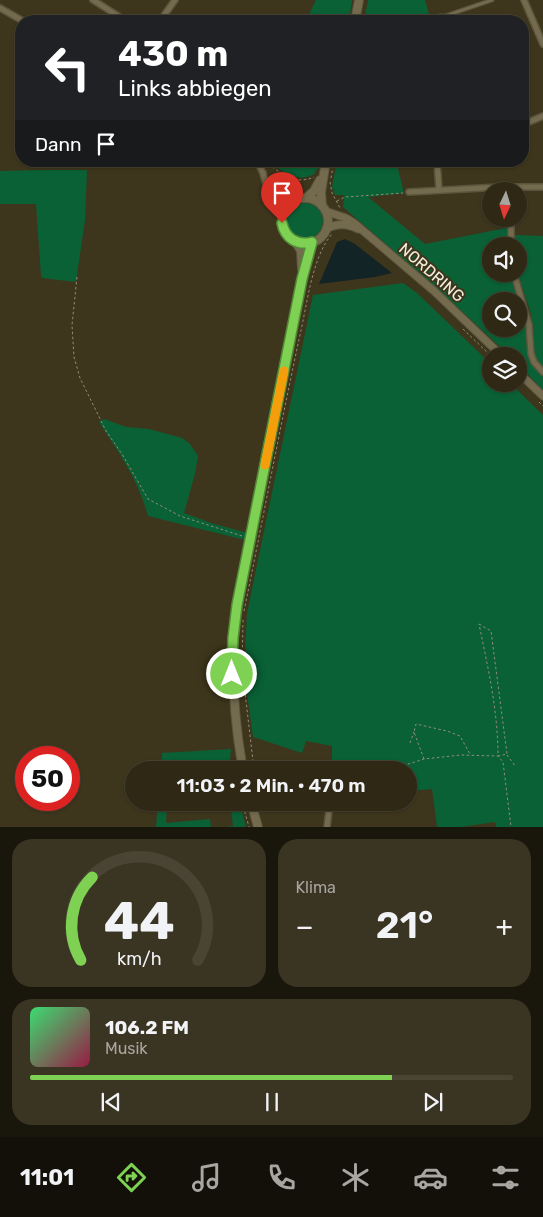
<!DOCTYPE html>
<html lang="de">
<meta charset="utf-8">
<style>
:root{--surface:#2e2815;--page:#3a3422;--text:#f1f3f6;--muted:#a7a6a0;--line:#494434;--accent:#7ed153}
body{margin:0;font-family:Rubik,sans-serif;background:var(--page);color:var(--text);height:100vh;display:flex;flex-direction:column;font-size:19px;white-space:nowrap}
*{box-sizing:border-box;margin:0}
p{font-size:16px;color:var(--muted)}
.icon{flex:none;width:28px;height:28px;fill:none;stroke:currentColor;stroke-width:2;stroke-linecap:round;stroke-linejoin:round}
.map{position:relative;height:827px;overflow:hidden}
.drawer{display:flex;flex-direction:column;gap:12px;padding:12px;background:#19160c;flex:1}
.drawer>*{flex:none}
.hud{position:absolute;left:15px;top:15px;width:514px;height:152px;border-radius:20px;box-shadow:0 1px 4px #0004,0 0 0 1px var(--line);background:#202124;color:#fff;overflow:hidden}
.needle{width:32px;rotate:184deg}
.controls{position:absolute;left:482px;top:182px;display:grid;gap:10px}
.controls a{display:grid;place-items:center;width:45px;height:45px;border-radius:50%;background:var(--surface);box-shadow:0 1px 4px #0004,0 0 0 1px var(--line);font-size:25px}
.speed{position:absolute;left:15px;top:746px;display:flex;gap:10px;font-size:25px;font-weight:700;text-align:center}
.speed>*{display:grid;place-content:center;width:65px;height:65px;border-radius:50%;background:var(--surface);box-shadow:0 1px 4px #0004,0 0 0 1px var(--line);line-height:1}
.speed .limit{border:8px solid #d22;background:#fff;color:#111}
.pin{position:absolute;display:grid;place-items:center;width:42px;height:42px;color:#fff;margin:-51px -21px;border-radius:50% 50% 50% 0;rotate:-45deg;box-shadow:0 0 5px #0007}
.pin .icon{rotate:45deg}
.me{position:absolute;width:55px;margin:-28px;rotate:0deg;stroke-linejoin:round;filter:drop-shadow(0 0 4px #0008)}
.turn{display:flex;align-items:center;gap:18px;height:105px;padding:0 20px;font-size:22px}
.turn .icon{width:65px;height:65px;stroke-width:2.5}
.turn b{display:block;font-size:35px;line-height:42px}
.then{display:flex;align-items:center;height:48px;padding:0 20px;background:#0003;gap:10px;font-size:19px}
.big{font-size:38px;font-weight:600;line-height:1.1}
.drawer .tile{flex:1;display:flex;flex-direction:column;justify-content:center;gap:8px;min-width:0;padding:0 18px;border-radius:20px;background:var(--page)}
.drawer .dial{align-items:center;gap:0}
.dial svg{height:130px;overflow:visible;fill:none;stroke:var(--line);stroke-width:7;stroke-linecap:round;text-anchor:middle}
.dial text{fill:var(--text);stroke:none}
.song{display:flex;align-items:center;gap:15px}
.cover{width:60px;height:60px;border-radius:8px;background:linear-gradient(135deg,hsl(140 70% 55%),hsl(340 70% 35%))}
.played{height:5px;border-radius:2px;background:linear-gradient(90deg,var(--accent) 75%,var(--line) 75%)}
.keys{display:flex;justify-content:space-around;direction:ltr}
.heat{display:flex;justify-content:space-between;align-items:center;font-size:28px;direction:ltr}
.drawer .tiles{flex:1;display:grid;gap:12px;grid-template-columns:1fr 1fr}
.tile:last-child{grid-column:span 2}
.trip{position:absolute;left:125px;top:761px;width:292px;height:50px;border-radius:25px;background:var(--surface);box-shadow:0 1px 4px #0004,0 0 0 1px var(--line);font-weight:600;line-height:50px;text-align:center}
.menu{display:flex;height:80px;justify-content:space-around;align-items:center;background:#121008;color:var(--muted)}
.menu .icon{width:35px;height:35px}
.menu .selected{color:var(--accent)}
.menu b{font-size:22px;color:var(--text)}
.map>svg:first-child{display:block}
.green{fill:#0a6136;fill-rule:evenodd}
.water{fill:#122425}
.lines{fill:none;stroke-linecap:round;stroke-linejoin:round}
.service-casing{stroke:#5b543d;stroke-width:5}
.minor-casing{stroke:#5b543d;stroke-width:8}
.tertiary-casing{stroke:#5b543d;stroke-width:9}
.secondary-casing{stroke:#5b543d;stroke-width:10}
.path{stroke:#938d77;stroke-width:1;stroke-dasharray:2.5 2.5;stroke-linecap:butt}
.service{stroke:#746b4f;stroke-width:2.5}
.minor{stroke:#746b4f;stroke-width:5}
.tertiary{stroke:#746b4f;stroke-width:7}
.secondary{stroke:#746b4f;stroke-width:8}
.route-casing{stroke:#528836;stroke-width:12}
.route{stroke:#7ed153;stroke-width:9}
.slow{stroke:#f59e0b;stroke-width:9}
.labels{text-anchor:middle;stroke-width:4;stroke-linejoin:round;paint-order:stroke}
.street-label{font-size:16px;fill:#f4efdf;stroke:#3e361c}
</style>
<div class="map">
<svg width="543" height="827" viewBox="0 0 543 827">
<rect width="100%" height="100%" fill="#3e361c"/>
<g class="green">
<polygon points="316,0 352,0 349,21 306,21"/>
<polygon points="368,0 425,0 431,21 364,21"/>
<path d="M 269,161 L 323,161 L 321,168 L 317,169 L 314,174 C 296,184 283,172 269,161 Z"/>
<path d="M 337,161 L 396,161 L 404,193 L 368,197 L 425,244 L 511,227 L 511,246 L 491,246 L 491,274 L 514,274 L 532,344 L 531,314 L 518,274 L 519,246 L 515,246 L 515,235 L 543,236 L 543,390 L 519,365 L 519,356 L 510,356 L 438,289 L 343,207 L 344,195 L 335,195 L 332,187 ZM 491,301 L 519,301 L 519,329 L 491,329 Z"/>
<polygon points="40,170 87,170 85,220 76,282 42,278 41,276 36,204 0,204 0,171"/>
<circle cx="305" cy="221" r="18"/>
<polygon points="403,283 417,293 491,364 491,384 511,384 543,415 543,827 496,827 495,822 461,827 437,827 432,789 409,791 409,770 332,770 332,746 306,741 302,753 253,737 244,671 247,613 313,295"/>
<path d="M 104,419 L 126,427 L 149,429 L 182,438 L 190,444 L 198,456 L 195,474 L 184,513 L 211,523 L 251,534 L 250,538 L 241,539 L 148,516 C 138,479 119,453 99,422 Z"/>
<polygon points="231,749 230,760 171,761 170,770 161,770 162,753"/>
<polygon points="158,802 167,803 166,823 210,819 211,827 156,827"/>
<polygon points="241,808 246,827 227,827 233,826 231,809"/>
</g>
<polygon class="water" points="345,239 355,244 392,273 375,277 319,284 337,242"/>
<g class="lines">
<defs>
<g id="service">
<polyline points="439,16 445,16 492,0"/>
<polyline points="233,21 278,19 291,21"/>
</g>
<g id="minor">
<polyline points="93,0 126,21"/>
<polyline points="524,0 543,44"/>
<polyline points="0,8 23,21"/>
<polyline points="160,21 175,0"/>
<polyline points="522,120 529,122 543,116"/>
<polyline points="257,161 263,173 269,196 280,207 282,216"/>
<polyline points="437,161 439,190"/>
<polyline points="267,185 281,199 293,201"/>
<polyline points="409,192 500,187 543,187"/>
<polyline points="507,219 511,227 511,246"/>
<polyline points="514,274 529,325 531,354 534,362 543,372"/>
<polyline points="327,827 330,802"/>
</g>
<g id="tertiary">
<polyline points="325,211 346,218 354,223 434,291 502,356"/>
<path d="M 326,229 C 337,223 347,223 358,229"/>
<polyline points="519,373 543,396"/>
</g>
<g id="secondary">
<polyline points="355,21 359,0"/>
<polyline points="306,198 314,191 320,180"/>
<circle cx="305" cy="221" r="23"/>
<polyline points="322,206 321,192 326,161"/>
<polyline points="295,241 301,251 302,269"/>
<path d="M 243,770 C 233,715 230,661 237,605 L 302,279 L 312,242"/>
<polyline points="251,802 258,827"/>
</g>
</defs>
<use href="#service" class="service-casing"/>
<use href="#minor" class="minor-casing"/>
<use href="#tertiary" class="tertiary-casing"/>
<use href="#secondary" class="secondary-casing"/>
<g class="path">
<path d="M 264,161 C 280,172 294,186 314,177"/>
<polyline points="331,178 334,161"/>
<polyline points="330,182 332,193 340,208"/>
<polyline points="337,201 345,197 403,193"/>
<polyline points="77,277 72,325 74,357 80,378 106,431 122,454 148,499 180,516 242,536"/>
<polyline points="463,329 491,356"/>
<polyline points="539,402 543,406"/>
<path d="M 244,611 C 263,519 280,427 300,335 C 307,305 312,257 332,234"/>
<polyline points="243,620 242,666 254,770"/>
<path d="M 479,624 L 491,631 L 507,754 L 498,756 C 498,711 488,668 479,624 Z"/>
<polyline points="410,743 414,732"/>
<polyline points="507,755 516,767"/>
<polyline points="424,759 414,732 416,724 447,731 460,736 470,754"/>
<polyline points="331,770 332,767 342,763 402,766 424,759 461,755 498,756 503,762 511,827"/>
<polyline points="242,802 249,827"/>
</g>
<use href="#service" class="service"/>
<use href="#minor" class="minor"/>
<use href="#tertiary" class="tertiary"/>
<use href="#secondary" class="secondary"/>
</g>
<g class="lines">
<defs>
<path id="route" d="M 232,674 L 233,638 L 237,605 L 302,279 L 312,242 C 297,246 285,238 282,223"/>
</defs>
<use href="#route" class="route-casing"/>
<use href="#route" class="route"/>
<polyline class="slow" points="265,465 284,371"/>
</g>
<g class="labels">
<g class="street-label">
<text transform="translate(432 272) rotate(41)" y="6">NORDRING</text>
</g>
</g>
</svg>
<div class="controls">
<a><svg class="needle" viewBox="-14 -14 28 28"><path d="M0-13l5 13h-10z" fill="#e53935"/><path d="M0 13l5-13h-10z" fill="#a7a6a0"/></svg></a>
<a><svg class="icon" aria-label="sound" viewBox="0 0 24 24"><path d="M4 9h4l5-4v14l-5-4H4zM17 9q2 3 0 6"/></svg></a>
<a><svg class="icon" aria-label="search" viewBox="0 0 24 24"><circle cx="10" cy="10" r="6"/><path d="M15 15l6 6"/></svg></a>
<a><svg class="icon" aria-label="layers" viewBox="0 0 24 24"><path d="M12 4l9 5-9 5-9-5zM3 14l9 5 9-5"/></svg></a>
</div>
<div class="speed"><div class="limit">50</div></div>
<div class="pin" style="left:282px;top:223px;background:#d93025"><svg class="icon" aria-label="arrive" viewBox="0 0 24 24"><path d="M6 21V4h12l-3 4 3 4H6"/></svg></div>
<svg class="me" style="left:232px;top:674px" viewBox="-20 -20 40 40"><circle r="17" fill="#7ed153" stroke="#fff" stroke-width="3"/><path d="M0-11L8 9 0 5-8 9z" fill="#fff"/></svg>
<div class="trip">11:03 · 2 Min. · 470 m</div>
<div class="hud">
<div class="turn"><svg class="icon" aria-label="left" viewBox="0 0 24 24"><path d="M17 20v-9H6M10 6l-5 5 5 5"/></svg><div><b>430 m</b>Links abbiegen</div></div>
<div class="then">Dann<svg class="icon" aria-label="arrive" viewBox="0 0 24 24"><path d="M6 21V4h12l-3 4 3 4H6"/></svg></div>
</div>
</div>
<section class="drawer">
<div class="tiles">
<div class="tile dial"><svg viewBox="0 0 100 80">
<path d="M14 69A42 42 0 1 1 86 69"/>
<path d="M14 69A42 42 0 0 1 21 18" stroke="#7ed153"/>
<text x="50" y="56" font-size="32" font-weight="700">44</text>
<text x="50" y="72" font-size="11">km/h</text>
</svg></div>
<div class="tile"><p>Klima</p>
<div class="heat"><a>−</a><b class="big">21°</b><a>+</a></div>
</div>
<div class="tile">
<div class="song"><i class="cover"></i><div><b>106.2 FM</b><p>Musik</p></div></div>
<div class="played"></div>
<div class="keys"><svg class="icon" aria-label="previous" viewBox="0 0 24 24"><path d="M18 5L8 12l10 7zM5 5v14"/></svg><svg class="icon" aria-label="pause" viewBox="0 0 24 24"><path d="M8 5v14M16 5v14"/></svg><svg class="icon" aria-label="next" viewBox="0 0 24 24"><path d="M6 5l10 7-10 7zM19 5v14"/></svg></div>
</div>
</div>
</section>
<nav class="menu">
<b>11:01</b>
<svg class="icon selected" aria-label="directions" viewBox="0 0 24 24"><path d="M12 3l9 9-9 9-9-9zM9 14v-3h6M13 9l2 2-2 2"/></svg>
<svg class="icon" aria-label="music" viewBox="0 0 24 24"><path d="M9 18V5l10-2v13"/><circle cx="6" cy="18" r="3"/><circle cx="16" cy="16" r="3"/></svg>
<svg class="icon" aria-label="phone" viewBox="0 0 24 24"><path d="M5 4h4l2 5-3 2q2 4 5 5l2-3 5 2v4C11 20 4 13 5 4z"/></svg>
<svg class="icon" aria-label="climate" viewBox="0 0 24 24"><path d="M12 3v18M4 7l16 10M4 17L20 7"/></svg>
<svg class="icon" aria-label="car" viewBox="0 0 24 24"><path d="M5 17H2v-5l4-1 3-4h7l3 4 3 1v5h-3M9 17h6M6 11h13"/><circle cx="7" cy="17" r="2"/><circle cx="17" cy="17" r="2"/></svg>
<svg class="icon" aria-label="filters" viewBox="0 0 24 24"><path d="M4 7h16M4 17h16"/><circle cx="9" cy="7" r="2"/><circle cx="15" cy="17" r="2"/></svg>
</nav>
